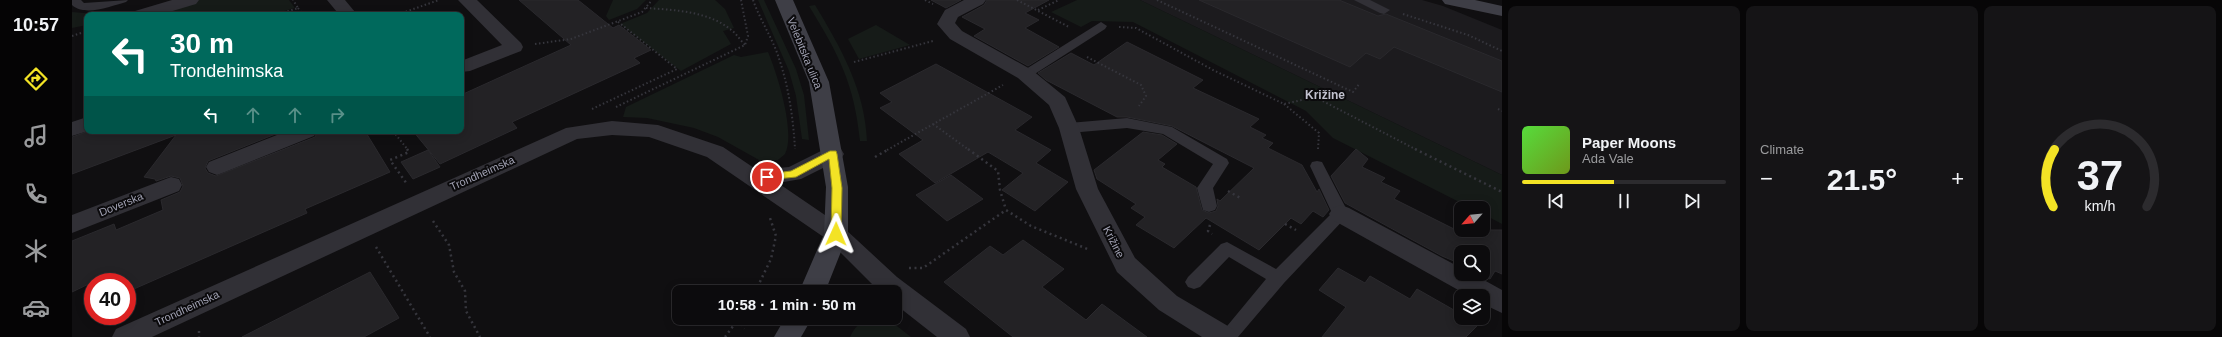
<!DOCTYPE html>
<meta charset="utf-8">
<style>
:root{--surface:#0c0b0d;--page:#151416;--text:#f1f3f6;--muted:#9a9b9d;--line:#2c2b2e;--accent:#f3e325}
body{margin:0;font-family:Arial,sans-serif;background:var(--page);color:var(--text);height:100vh;display:flex;flex-direction:column;font-size:15px;white-space:nowrap}
*{box-sizing:border-box;margin:0}
p{font-size:13px;color:var(--muted)}
.icon{flex:none;width:22px;height:22px;fill:none;stroke:currentColor;stroke-width:2;stroke-linecap:round;stroke-linejoin:round}
.map{position:relative;flex:1;overflow:hidden}
.panel{display:flex;flex-direction:column;gap:6px;padding:6px;background:#070607;width:720px}
.panel>*{flex:none}
.hud{position:absolute;left:12px;top:12px;width:380px;height:122px;border-radius:8px;box-shadow:0 2px 10px #0003,0 0 0 1px var(--line);background:#00695c;color:#fff;overflow:hidden}
.needle{width:26px;rotate:243deg}
.buttons{position:absolute;left:1382px;top:201px;display:grid;gap:8px}
.buttons a{display:grid;place-items:center;width:36px;height:36px;border-radius:8px;background:var(--surface);box-shadow:0 2px 10px #0003,0 0 0 1px var(--line);font-size:20px}
.speed{position:absolute;left:12px;top:273px;display:flex;gap:8px;font-size:20px;font-weight:700;text-align:center}
.speed>*{display:grid;place-content:center;width:52px;height:52px;border-radius:50%;background:var(--surface);box-shadow:0 2px 10px #0003,0 0 0 1px var(--line);line-height:1}
.speed .limit{border:6px solid #d22;background:#fff;color:#111}
.pin{position:absolute;display:grid;place-items:center;width:34px;height:34px;color:#fff;margin:-17px;border:2px solid #fff;border-radius:50%;box-shadow:0 1px 4px #0007}
.me{position:absolute;width:44px;margin:-22px;rotate:1deg;stroke-linejoin:round;filter:drop-shadow(0 0 3px #0008)}
.turn{display:flex;align-items:center;gap:14px;height:84px;padding:0 20px;font-size:18px}
.turn .icon{width:52px;height:52px;stroke-width:2.5}
.turn b{display:block;font-size:28px;line-height:34px}
.lanes{display:flex;align-items:center;height:38px;padding:0 20px;background:#0003;justify-content:center;gap:20px;direction:ltr}
.lanes .off{opacity:.35}
.big{font-size:30px;font-weight:800;line-height:1.1}
.panel .tile{flex:1;display:flex;flex-direction:column;justify-content:center;gap:6px;min-width:0;padding:0 14px;border-radius:8px;background:var(--page)}
.panel .dial{align-items:center;gap:0}
.dial svg{height:104px;overflow:visible;fill:none;stroke:var(--line);stroke-width:7;stroke-linecap:round;text-anchor:middle}
.dial text{fill:var(--text);stroke:none}
.song{display:flex;align-items:center;gap:12px}
.cover{width:48px;height:48px;border-radius:6px;background:linear-gradient(135deg,hsl(110 70% 55%),hsl(80 70% 35%))}
.played{height:4px;border-radius:2px;background:linear-gradient(90deg,var(--accent) 45%,var(--line) 45%)}
.keys{display:flex;justify-content:space-around;direction:ltr}
.heat{display:flex;justify-content:space-between;align-items:center;font-size:22px;direction:ltr}
.panel .tiles{flex:1;display:grid;gap:6px;grid-template-columns:repeat(3,1fr)}
.trip{position:absolute;left:600px;top:285px;width:230px;height:40px;border-radius:8px;background:var(--surface);box-shadow:0 2px 10px #0003,0 0 0 1px var(--line);font-weight:800;line-height:40px;text-align:center}
main{display:flex;flex:1;min-height:0}
.tabs{display:flex;flex-direction:column;width:72px;justify-content:space-around;align-items:center;background:#050405;color:var(--muted)}
.tabs .icon{width:28px;height:28px}
.tabs .on{color:var(--accent)}
.tabs b{font-size:18px;color:var(--text)}
.map>svg:first-child{display:block}
.built{fill:#1c1b1e}
.green{fill:#161b18}
.building{fill:#232225;stroke:#2a292d}
.lines{fill:none;stroke-linecap:round;stroke-linejoin:round}
.path-far1{stroke:#36363d;stroke-width:2;stroke-dasharray:1.5 2.5;stroke-linecap:butt}
.path{stroke:#36363d;stroke-width:2.5;stroke-dasharray:2 3.5;stroke-linecap:butt}
.lane{fill:#313036;fill-rule:evenodd}
.street{fill:#313036;fill-rule:evenodd}
.secondary{fill:#3e3e46;fill-rule:evenodd}
.route{fill:#f3e325;stroke:#9e9418}
.labels{text-anchor:middle;stroke-width:4;stroke-linejoin:round;paint-order:stroke}
.street-label{font-size:11px;fill:#a0a1b2;stroke:#0b0a0c}
.neighbourhood-label{font-size:12px;font-weight:bold;fill:#c1c1ce;stroke:#0b0a0c}
</style>
<main>
<nav class="tabs">
<b>10:57</b>
<svg class="icon on" aria-label="directions" viewBox="0 0 24 24"><path d="M12 3l9 9-9 9-9-9zM9 14v-3h6M13 9l2 2-2 2"/></svg>
<svg class="icon" aria-label="music" viewBox="0 0 24 24"><path d="M9 18V5l10-2v13"/><circle cx="6" cy="18" r="3"/><circle cx="16" cy="16" r="3"/></svg>
<svg class="icon" aria-label="phone" viewBox="0 0 24 24"><path d="M5 4h4l2 5-3 2q2 4 5 5l2-3 5 2v4C11 20 4 13 5 4z"/></svg>
<svg class="icon" aria-label="climate" viewBox="0 0 24 24"><path d="M12 3v18M4 7l16 10M4 17L20 7"/></svg>
<svg class="icon" aria-label="car" viewBox="0 0 24 24"><path d="M5 17H2v-5l4-1 3-4h7l3 4 3 1v5h-3M9 17h6M6 11h13"/><circle cx="7" cy="17" r="2"/><circle cx="17" cy="17" r="2"/></svg>
</nav>
<div class="map">
<svg width="1430" height="337" viewBox="0 0 1430 337">
<rect width="100%" height="100%" fill="#100f11"/>
<polygon class="built" points="1068,0 1350,0 1371,6 1430,30 1430,175"/>
<g class="green">
<polygon points="122,0 217,0 223,8 198,15 83,15"/>
<polygon points="541,0 574,0 565,9 537,20 534,16"/>
<polygon points="587,0 643,0 653,9 662,28 651,31 659,44 609,71 548,24 575,13"/>
<polygon points="686,0 692,0 724,69 732,95 737,140 730,139 724,96 717,71"/>
<polygon points="1005,0 1068,0 1430,175 1430,224 1411,214 1411,208 1399,208 1261,138 1234,111 1061,22 1020,21 1009,27 979,12"/>
<path d="M 743,5 C 769,48 793,90 795,141 L 788,141 C 782,83 767,55 737,6 Z"/>
<polygon points="0,12 24,14 24,15 15,15 15,25 0,28"/>
<polygon points="804,25 838,45 787,59 776,39"/>
<path d="M 696,52 C 705,73 724,133 713,154 C 711,156 708,158 706,160 L 687,160 L 646,137 L 622,128 L 575,118 L 551,117 L 554,107 L 662,55 L 669,57 Z"/>
<path d="M 804,318 L 821,323 L 839,337 L 778,337 C 784,324 790,321 804,318 Z"/>
</g>
<g class="building">
<polygon points="447,0 506,0 541,28 547,25 579,50 562,58 568,63 440,122 445,128 368,164 341,131 389,131 389,95 499,45"/>
<polygon points="859,0 889,0 874,8"/>
<polygon points="915,0 977,0 953,13 967,20 953,28 987,47 956,66 902,36 913,29 890,17 912,5"/>
<polygon points="1127,0 1267,0 1306,16 1314,14 1430,61 1430,92 1322,47 1308,59 1294,53 1278,67"/>
<polygon points="1055,42 1131,80 1121,88 1187,119 1178,127 1194,135 1190,138 1201,143 1196,148 1230,165 1245,192 1247,189 1257,210 1251,217 1241,211 1229,224 1219,218 1187,250 1134,218 1102,248 1064,225 1073,217 1059,208 1064,204 1025,179 1022,170 1071,132 1090,135 1105,144 1086,160 1093,164 1090,167 1124,187 1130,210 1137,213 1144,211 1146,206 1145,199 1148,201 1182,168 1100,126 1055,117 1045,117 974,80 966,73 999,53 1022,65"/>
<polygon points="864,64 960,117 943,130 979,150 964,163 996,182 963,211 930,190 951,173 916,152 863,183 827,154 851,140 808,108 820,102 808,93"/>
<polygon points="17,131 211,131 136,161 133,168 136,173 144,176 243,137 246,131 293,131 318,172 233,209 235,213 55,292 55,282 21,282 0,292 0,241 42,224 44,230 91,210 89,200 108,192 111,186 108,178 99,176 84,181 83,179 72,177 104,135 0,174 0,137"/>
<polygon points="1284,149 1296,159 1290,167 1313,178 1309,182 1328,191 1322,199 1396,236 1399,230 1430,230 1430,274 1423,271 1418,279 1408,274 1411,274 1411,252 1389,252 1389,264 1370,256 1273,203 1259,176"/>
<polygon points="356,150 368,167 341,179 329,162"/>
<polygon points="879,175 911,199 875,221 844,195"/>
<polygon points="951,240 992,269 970,287 1014,320 1030,304 1075,337 941,337 872,282 918,246 931,255"/>
<polygon points="1266,268 1293,283 1298,276 1338,299 1345,289 1389,314 1389,318 1396,318 1407,324 1394,337 1250,337 1274,307 1247,290"/>
<polygon points="298,272 327,318 292,337 170,337"/>
</g>
<g class="lines">
<g class="path-far1">
<path d="M 681,0 C 687,17 697,33 704,50 C 716,82 721,115 723,149"/>
<polyline points="853,0 861,4"/>
<polyline points="945,0 997,27"/>
<polyline points="1085,0 1281,92 1288,83"/>
<polyline points="226,8 231,15"/>
<path d="M 574,8 C 602,10 635,11 658,29 C 664,33 668,40 673,45"/>
<polyline points="966,10 987,0"/>
<polyline points="330,13 367,0"/>
<polyline points="1331,14 1396,35 1430,51"/>
<polyline points="204,15 226,8 221,0"/>
<polyline points="1047,27 1064,28 1141,70 1212,104 1243,97 1345,150"/>
<polyline points="0,36 15,31"/>
<polyline points="463,44 499,39 570,12 580,0"/>
<polyline points="1015,57 1069,85 1074,96 1067,106"/>
<polyline points="782,62 861,41"/>
<polyline points="1212,104 1247,133 1246,149"/>
<polyline points="544,107 673,45 676,36 669,0"/>
<polyline points="520,109 605,69 545,21"/>
<polyline points="1426,109 1430,111"/>
<polyline points="861,124 897,150"/>
<polyline points="321,131 336,150"/>
<polyline points="815,150 931,85"/>
</g>
<g class="path">
<polyline points="335,149 337,152 318,160 335,184"/>
<polyline points="896,149 926,171 928,190 934,210"/>
<polyline points="1343,149 1430,192"/>
<polyline points="803,157 817,149"/>
<polyline points="1156,191 1170,199"/>
<polyline points="361,221 377,245 382,272 393,291 394,311 408,337"/>
<polyline points="1213,224 1224,230"/>
<polyline points="1138,225 1136,231 1140,234"/>
<polyline points="304,247 358,337"/>
<polyline points="837,268 851,268 934,210 959,226 1018,250"/>
<polyline points="685,288 698,292"/>
<polyline points="683,292 699,259 704,236 698,218"/>
<polyline points="667,319 672,329"/>
<polyline points="127,331 127,337"/>
<polyline points="653,337 667,318"/>
</g>
<g class="lane">
<path d="M 0,0 L 9,0 L 12,3 L 56,0 L 54,2 C 39,6 13,17 0,5 Z"/>
<polygon points="1282,0 1298,0 1318,10 1312,14 1308,13"/>
<polygon points="1029,22 1035,26 1033,29 958,77 948,77 946,74"/>
<polygon points="1055,118 1100,127 1155,159 1157,163 1141,188 1145,206 1143,210 1137,212 1131,210 1125,188 1141,164 1091,134 1055,128 997,133 992,131 990,128 992,125 997,123"/>
<polygon points="1245,161 1250,162 1277,214 1212,283 1166,337 1146,337 1194,279 1157,257 1128,287 1122,289 1116,287 1113,282 1116,277 1149,244 1155,242 1204,269 1260,213 1238,166 1240,162"/>
</g>
<g class="street">
<polygon points="100,0 127,0 124,4 87,15 60,15 63,11"/>
<polygon points="255,0 273,0 283,12 281,15 263,15 265,12"/>
<polygon points="386,0 405,0 449,43 451,47 449,51 398,71 389,72 389,61 430,45"/>
<polygon points="892,0 914,0 911,4 886,17 883,23 890,31 960,70 993,97 1007,128 1026,189 1063,258 1105,296 1161,329 1165,337 1130,337 1087,310 1045,272 1004,189 987,128 977,105 946,78 878,39 865,24 873,10"/>
<polygon points="15,117 16,131 0,136 0,122"/>
<polygon points="540,121 586,125 651,147 685,170 717,167 753,149 761,147 769,149 772,154 769,159 729,179 706,183 772,228 825,277 894,329 898,337 865,337 823,304 823,292 808,292 756,240 635,157 577,137 540,135 505,139 80,337 40,337 44,329 494,128"/>
<polygon points="215,131 245,131 242,136 153,172 145,175 137,172 134,167 137,162"/>
<polygon points="99,177 107,179 110,185 107,191 0,233 0,215"/>
<polygon points="1269,205 1277,208 1389,268 1389,274 1401,274 1430,290 1430,313 1411,304 1411,296 1397,296 1261,220 1257,214 1261,208"/>
</g>
<g class="secondary">
<polygon points="703,0 721,0 757,82 776,187 776,234 753,292 727,292 752,234 754,187 737,82"/>
<polygon points="1370,0 1403,0 1430,6 1430,16 1373,4"/>
<polygon points="713,318 740,318 729,337 702,337"/>
</g>
</g>
<polygon class="route" points="758,151 764,151 765,154 770,188 769,234 764,238 759,234 760,188 757,159 724,177 695,180 691,177 695,174 719,171"/>
<g class="labels">
<g class="street-label">
<text transform="translate(733 53) rotate(68)" y="4">Velebitska ulica</text>
<text transform="translate(410 173) rotate(-24)" y="4">Trondheimska</text>
<text transform="translate(49 204) rotate(-22)" y="4">Doverska</text>
<text transform="translate(1042 242) rotate(63)" y="4">Križine</text>
<text transform="translate(115 308) rotate(-25)" y="4">Trondheimska</text>
</g>
<g class="neighbourhood-label">
<text x="1253" y="99">Križine</text>
</g>
</g>
</svg>
<div class="buttons">
<a><svg class="needle" viewBox="-14 -14 28 28"><path d="M0-13l5 13h-10z" fill="#e53935"/><path d="M0 13l5-13h-10z" fill="#9a9b9d"/></svg></a>
<a><svg class="icon" aria-label="search" viewBox="0 0 24 24"><circle cx="10" cy="10" r="6"/><path d="M15 15l6 6"/></svg></a>
<a><svg class="icon" aria-label="layers" viewBox="0 0 24 24"><path d="M12 4l9 5-9 5-9-5zM3 14l9 5 9-5"/></svg></a>
</div>
<div class="speed"><div class="limit">40</div></div>
<div class="pin" style="left:695px;top:177px;background:#d93025"><svg class="icon" aria-label="arrive" viewBox="0 0 24 24"><path d="M6 21V4h12l-3 4 3 4H6"/></svg></div>
<svg class="me" style="left:764px;top:234px" viewBox="-20 -20 40 40"><path d="M0-17L14 15 0 8-14 15z" fill="#f3e325" stroke="#fff" stroke-width="4"/></svg>
<div class="trip">10:58 · 1 min · 50 m</div>
<div class="hud">
<div class="turn"><svg class="icon" aria-label="left" viewBox="0 0 24 24"><path d="M17 20v-9H6M10 6l-5 5 5 5"/></svg><div><b>30 m</b>Trondehimska</div></div>
<div class="lanes"><svg class="icon" aria-label="left" viewBox="0 0 24 24"><path d="M17 20v-9H6M10 6l-5 5 5 5"/></svg><svg class="icon off" aria-label="ahead" viewBox="0 0 24 24"><path d="M12 20V5M6 11l6-6 6 6"/></svg><svg class="icon off" aria-label="ahead" viewBox="0 0 24 24"><path d="M12 20V5M6 11l6-6 6 6"/></svg><svg class="icon off" aria-label="right" viewBox="0 0 24 24"><path d="M7 20v-9h11M14 6l5 5-5 5"/></svg></div>
</div>
</div>
<section class="panel">
<div class="tiles">
<div class="tile">
<div class="song"><i class="cover"></i><div><b>Paper Moons</b><p>Ada Vale</p></div></div>
<div class="played"></div>
<div class="keys"><svg class="icon" aria-label="previous" viewBox="0 0 24 24"><path d="M18 5L8 12l10 7zM5 5v14"/></svg><svg class="icon" aria-label="pause" viewBox="0 0 24 24"><path d="M8 5v14M16 5v14"/></svg><svg class="icon" aria-label="next" viewBox="0 0 24 24"><path d="M6 5l10 7-10 7zM19 5v14"/></svg></div>
</div>
<div class="tile"><p>Climate</p>
<div class="heat"><a>−</a><b class="big">21.5°</b><a>+</a></div>
</div>
<div class="tile dial"><svg viewBox="0 0 100 80">
<path d="M14 69A42 42 0 1 1 86 69"/>
<path d="M14 69A42 42 0 0 1 15 25" stroke="#f3e325"/>
<text x="50" y="56" font-size="32" font-weight="700">37</text>
<text x="50" y="72" font-size="11">km/h</text>
</svg></div>
</div>
</section>
</main>
